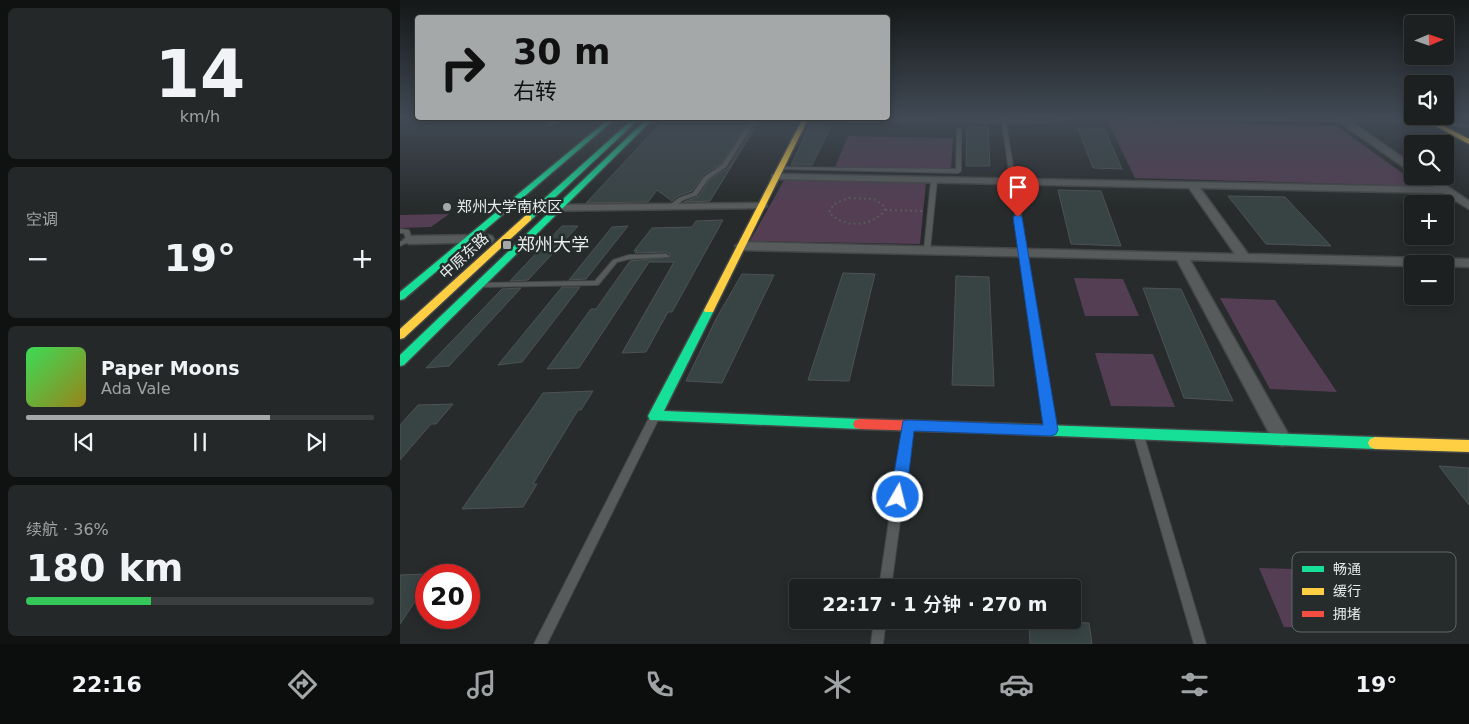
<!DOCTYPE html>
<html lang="zh">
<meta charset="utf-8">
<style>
:root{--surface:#1d2020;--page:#252829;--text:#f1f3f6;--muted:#a0a3a5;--line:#3b3e3e;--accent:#a4a8a8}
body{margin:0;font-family:"DejaVu Sans","Noto Sans SC",sans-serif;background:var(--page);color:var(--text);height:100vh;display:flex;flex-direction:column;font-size:19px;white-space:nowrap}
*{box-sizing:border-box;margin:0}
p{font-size:16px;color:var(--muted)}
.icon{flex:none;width:28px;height:28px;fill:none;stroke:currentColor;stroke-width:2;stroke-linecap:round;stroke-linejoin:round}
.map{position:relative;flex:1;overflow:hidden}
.panel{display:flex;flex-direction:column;gap:8px;padding:8px;background:#101212;width:400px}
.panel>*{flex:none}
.guide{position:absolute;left:15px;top:15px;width:475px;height:105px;border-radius:5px;box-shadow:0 2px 12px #0003,0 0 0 1px var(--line);background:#a4a8a8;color:#111;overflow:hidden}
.needle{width:32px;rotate:88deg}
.buttons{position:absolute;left:1004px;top:15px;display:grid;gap:10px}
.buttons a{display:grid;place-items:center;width:50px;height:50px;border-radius:5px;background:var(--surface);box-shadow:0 2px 12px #0003,0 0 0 1px var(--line);font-size:25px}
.speed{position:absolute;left:15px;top:564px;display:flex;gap:10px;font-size:25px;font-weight:700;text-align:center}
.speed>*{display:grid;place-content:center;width:65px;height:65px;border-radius:50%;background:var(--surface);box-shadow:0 2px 12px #0003,0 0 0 1px var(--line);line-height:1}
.speed .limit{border:8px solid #d22;background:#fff;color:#111}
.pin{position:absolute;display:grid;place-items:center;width:42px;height:42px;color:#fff;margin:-51px -21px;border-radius:50% 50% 50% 0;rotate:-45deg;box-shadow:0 0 5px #0007}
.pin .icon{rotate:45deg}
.me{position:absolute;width:55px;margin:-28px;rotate:8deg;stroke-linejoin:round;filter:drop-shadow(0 0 4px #0008)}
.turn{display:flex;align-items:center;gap:18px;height:105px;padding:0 15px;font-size:22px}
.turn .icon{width:65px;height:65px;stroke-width:2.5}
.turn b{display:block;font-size:35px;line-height:42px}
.big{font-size:38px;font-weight:600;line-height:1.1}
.panel .card{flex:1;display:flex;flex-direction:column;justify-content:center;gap:8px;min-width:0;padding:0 18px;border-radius:8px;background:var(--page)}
.panel .dial{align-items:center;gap:0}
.dial b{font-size:65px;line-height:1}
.song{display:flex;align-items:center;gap:15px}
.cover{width:60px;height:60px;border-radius:8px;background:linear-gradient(135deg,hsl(130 70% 55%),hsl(50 70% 35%))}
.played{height:5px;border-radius:2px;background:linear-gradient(90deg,var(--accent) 70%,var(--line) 70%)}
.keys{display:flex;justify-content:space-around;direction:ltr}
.heat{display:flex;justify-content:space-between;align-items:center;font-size:28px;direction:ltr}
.charge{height:8px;border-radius:4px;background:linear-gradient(90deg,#34c759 36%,var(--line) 0)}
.trip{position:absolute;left:389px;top:579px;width:292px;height:50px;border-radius:5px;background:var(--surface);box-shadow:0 2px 12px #0003,0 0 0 1px var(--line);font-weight:600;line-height:50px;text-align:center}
.tabs{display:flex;height:80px;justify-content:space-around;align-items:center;background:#0c0d0d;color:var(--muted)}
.tabs .icon{width:35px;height:35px}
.tabs .selected{color:var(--accent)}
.tabs b{font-size:22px;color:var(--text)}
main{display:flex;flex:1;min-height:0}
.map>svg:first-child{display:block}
.green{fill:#543e54}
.building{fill:#384343;stroke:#4f5252}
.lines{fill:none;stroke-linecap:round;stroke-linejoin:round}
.lane-casing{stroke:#444747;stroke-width:2}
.street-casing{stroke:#444747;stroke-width:3}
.fast-casing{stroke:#444747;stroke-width:3}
.slow-casing{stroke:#444747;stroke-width:3}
.jam-casing{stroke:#444747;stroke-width:3}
.path{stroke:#595b5b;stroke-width:2;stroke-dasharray:2 3;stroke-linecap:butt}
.lane{fill:#585b5b;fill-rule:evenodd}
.street{fill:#585b5b;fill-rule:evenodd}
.fast{fill:#16e098;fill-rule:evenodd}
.slow{fill:#ffcf43;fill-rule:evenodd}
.jam{fill:#f24e42;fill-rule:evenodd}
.route{fill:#1a73e8;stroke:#114b97}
.poi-dot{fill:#a4a8a8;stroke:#262c2c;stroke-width:2}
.labels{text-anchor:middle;stroke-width:5;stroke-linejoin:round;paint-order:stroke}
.far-poi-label{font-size:15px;fill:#e8eceb;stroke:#262c2c;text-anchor:start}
.far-street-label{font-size:15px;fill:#e8eceb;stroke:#262c2c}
.poi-label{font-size:18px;fill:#e8eceb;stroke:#262c2c;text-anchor:start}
.key{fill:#262c2c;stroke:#606665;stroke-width:1}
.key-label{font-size:14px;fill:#e8eceb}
</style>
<main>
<section class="panel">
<div class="card dial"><b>14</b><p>km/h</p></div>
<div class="card"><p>空调</p>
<div class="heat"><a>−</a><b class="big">19°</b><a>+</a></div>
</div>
<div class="card">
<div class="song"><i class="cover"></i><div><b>Paper Moons</b><p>Ada Vale</p></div></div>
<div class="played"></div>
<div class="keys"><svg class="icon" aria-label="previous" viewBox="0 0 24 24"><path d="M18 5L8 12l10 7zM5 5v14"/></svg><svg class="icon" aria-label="pause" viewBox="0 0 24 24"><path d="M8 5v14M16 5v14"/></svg><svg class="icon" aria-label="next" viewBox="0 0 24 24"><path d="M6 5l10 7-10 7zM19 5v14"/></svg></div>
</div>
<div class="card"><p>续航 · 36%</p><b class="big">180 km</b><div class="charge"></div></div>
</section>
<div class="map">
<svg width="1069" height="644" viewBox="0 0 1069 644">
<rect width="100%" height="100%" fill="#272b2b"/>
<g class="green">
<polygon points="707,120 937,126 1020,186 735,178"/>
<polygon points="448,136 553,138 551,169 435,167"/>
<polygon points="384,180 526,182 520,244 350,241"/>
<polygon points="49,214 31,227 0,228 0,215"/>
<polygon points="674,278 723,279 739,316 685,316"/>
<polygon points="820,298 875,300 937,392 870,389"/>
<polygon points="695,353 753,354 775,407 711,406"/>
<polygon points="859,568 954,571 987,630 884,627"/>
</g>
<g class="building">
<polygon points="266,118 351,118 321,164 303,175 292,191 278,196 272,201 257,190 248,202 186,203"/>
<polygon points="359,118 361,118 310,201 284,202 299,196 309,180 328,168"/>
<polygon points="410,125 431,126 412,165 391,165"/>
<polygon points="567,126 588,127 590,166 566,166"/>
<polygon points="678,128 704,128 722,169 693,168"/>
<polygon points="658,190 701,191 721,246 671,244"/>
<polygon points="828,196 885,197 931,246 866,244"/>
<polygon points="323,220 272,312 268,312 246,352 222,353 274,262 249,262 179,368 147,369 191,309 196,309 230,261 270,257 270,254 266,252 235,253 237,251 234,251 252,228 292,227 296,221"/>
<polygon points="162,226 178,226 128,280 110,281"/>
<polygon points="228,226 186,279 169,280 212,227"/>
<polygon points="443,273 475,274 449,381 408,380"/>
<polygon points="342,274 374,275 322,383 286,381 317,317"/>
<polygon points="556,276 589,277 594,386 552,385"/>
<polygon points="162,287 180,287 122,362 98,365"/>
<polygon points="121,288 49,366 26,368 102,289"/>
<polygon points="743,288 781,289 833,401 784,398"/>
<polygon points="193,391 181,410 178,410 133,484 137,484 123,507 62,509 143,393"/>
<polygon points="53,404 36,424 31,424 0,460 0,425 18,405"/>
<polygon points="1039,466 1069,468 1069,505"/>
<polygon points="26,574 26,585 0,624 0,575"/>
<polygon points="629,620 689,623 692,644 630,644"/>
</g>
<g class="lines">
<defs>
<g id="lane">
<polygon points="601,117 605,117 606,120 652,121 671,117 1033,121 1069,125 1069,127 1033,123 675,118 652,123 606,123 656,430 654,433 651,434 648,433 646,430 602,123 396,120 394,119 396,118 601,120"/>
<polygon points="158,118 162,118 150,126 148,126 148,124"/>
<polygon points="353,118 357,118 326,167 308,179 297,195 283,200 274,207 270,207 270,205 279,198 293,193 304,177 322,165"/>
<polygon points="559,128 561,129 561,171 558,173 380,169 378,168 380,167 556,169 557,129"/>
<polygon points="534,178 537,180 530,250 527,252 524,250 531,180"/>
<polygon points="0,229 9,230 12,240 0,246 0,242 6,239 4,233 0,233"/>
<polygon points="266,254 269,256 268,257 229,259 217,262 199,284 197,285 82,287 79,285 82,283 195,281 213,260 229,255"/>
<polygon points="255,413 258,414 260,416 147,644 134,644 250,416 252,414"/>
<polygon points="508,423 511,424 513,426 491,588 479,588 503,426 505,424"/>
<polygon points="739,432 742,433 744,436 806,644 794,644 734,436 736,433"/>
<polygon points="474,620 486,620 483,644 471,644"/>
</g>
<g id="street">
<polygon points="941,119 947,119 1012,164 1012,171 1008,170 941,123"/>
<polygon points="376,174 1034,187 1020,176 1032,176 1069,201 1069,209 1043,193 800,188 848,254 1069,259 1069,267 1045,266 1045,264 1012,264 1012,266 790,260 891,439 889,444 882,446 875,444 777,260 341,250 335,246 341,242 835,254 789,188 372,179 372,175"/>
<polygon points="361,203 365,204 367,206 365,208 139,211 133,208 139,205"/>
<polygon points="88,235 92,236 94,239 92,242 9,244 3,240 9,236"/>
</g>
<g id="fast">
<polygon points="210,118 216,118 4,299 0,300 0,292"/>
<polygon points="234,118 240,118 131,220 125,220 125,216"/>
<polygon points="248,118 254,118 4,365 0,366 0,355"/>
<polygon points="309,307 314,310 264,411 460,419 465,420 467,424 465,428 460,429 250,420 248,416 304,310"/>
<polygon points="587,423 975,437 980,439 982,443 980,447 975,449 587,433 582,432 580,428 582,424"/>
</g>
<g id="slow">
<polygon points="1019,117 1026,117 1069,139 1069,144"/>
<polygon points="403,118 408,119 314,310 313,312 305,312 304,310"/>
<polygon points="128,215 131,216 131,220 4,338 0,339 0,329 125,216"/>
<polygon points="975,437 1069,440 1069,452 975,449 970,447 968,443 970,439"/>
</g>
<polygon id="jam" points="460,419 587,423 592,424 594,428 592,432 587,433 460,429 455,428 453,424 455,420"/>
</defs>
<use href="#lane" class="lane-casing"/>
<use href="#street" class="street-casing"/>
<use href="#fast" class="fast-casing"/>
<use href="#slow" class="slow-casing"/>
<use href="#jam" class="jam-casing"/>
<g class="path">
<path d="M 449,198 L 474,199 L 484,206 L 485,210 C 472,227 443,229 429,212 L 434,204 Z"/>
<polyline points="485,210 523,211"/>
</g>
<use href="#lane" class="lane"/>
<use href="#street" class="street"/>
<use href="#fast" class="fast"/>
<use href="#slow" class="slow"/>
<use href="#jam" class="jam"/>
</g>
<linearGradient id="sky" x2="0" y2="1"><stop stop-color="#151818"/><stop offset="0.57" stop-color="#414a55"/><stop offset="1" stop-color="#414a55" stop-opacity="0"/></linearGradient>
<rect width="1069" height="207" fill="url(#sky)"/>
<polygon class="route" points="618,214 622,217 658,430 656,434 651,436 514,431 506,497 503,502 498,504 492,502 490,497 503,421 508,420 643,425 613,217"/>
<g class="poi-dot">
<circle cx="47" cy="207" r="5"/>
<rect x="102" y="240" width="10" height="10" rx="2.5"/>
</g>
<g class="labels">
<g class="far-poi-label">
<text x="57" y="212">郑州大学南校区</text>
</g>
<g class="far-street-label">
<text transform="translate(64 256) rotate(-43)" y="5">中原东路</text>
</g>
<g class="poi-label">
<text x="117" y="251">郑州大学</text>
</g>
</g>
<rect x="892" y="552" width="164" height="80" rx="8" class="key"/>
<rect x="902" y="566" width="22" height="6" fill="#16e098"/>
<rect x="902" y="588" width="22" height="7" fill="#ffcf43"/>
<rect x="902" y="611" width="22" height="6" fill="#f24e42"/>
<g class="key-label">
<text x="933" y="574">畅通</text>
<text x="933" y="596">缓行</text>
<text x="933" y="619">拥堵</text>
</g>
</svg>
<div class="buttons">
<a><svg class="needle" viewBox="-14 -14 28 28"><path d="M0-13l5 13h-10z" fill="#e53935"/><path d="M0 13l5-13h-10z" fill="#a0a3a5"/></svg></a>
<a><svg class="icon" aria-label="sound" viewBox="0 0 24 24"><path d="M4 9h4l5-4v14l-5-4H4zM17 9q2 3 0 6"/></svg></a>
<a><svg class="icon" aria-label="search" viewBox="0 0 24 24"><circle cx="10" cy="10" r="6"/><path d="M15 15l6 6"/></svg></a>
<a>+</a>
<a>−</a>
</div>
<div class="speed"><div class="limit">20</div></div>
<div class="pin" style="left:618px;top:217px;background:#d93025"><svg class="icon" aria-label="arrive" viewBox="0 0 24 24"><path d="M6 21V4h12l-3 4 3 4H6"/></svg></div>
<svg class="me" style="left:498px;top:497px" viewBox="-20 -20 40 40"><circle r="17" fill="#1a73e8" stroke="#fff" stroke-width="3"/><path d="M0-11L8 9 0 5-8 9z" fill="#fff"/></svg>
<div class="trip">22:17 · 1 分钟 · 270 m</div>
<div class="guide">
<div class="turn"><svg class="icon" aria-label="right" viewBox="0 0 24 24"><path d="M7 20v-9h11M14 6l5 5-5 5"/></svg><div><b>30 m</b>右转</div></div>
</div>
</div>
</main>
<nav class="tabs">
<b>22:16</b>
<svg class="icon selected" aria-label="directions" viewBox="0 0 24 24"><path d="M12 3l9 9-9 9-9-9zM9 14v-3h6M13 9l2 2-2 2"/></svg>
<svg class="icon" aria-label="music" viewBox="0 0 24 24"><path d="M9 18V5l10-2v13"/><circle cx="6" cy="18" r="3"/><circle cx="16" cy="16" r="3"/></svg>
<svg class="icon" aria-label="phone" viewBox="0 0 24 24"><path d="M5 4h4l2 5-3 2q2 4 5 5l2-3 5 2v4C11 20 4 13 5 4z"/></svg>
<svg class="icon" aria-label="climate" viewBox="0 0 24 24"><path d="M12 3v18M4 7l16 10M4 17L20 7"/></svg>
<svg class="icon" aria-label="car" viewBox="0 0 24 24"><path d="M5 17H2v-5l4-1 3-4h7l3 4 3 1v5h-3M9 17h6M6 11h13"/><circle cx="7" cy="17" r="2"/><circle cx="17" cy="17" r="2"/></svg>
<svg class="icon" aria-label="filters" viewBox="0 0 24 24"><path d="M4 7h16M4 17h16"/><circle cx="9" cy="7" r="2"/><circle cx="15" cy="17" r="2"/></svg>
<b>19°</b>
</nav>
